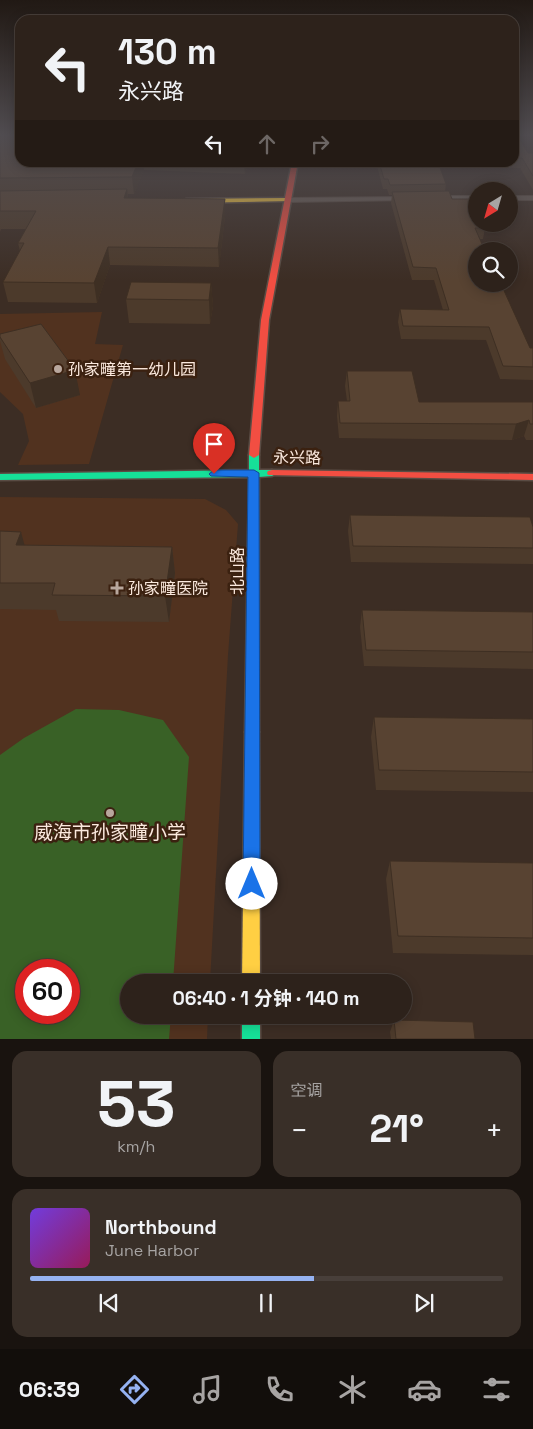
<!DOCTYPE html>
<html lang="zh">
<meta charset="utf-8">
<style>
:root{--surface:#2d221b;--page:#392f28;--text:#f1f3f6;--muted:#a7a4a3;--line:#483f3a;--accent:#95b2f1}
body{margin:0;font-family:"Space Grotesk","Noto Sans SC",sans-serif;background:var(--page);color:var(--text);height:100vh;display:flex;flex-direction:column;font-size:19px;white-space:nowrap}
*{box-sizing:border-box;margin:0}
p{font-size:16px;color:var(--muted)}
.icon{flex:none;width:28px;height:28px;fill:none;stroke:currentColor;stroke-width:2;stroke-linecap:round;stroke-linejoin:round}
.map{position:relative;height:1039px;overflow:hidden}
.sheet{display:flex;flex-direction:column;gap:12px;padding:12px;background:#19130f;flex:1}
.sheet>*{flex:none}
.top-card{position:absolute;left:15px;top:15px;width:504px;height:152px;border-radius:15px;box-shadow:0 2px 12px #0003,0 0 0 1px var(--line);background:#2d221b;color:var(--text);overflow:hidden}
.needle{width:32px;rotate:217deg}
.controls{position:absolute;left:468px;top:182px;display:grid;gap:10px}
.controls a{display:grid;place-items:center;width:50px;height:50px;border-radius:50%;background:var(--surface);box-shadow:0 2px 12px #0003,0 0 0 1px var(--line);font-size:25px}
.speed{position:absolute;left:15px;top:959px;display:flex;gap:10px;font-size:25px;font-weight:700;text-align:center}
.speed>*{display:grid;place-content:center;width:65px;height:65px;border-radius:50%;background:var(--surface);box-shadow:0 2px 12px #0003,0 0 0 1px var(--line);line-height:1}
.speed .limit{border:8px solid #d22;background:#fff;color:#111}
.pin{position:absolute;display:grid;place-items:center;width:42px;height:42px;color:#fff;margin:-51px -21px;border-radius:50% 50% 50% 0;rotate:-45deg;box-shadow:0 0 5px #0007}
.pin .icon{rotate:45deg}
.me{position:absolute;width:55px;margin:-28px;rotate:0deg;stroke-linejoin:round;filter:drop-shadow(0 0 4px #0008)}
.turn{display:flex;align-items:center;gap:18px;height:105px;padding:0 20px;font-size:22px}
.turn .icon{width:65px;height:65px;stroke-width:2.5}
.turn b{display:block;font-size:35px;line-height:42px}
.lanes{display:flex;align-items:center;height:48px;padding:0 20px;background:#0003;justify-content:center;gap:25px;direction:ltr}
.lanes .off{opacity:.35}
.big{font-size:38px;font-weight:700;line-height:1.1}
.sheet .tile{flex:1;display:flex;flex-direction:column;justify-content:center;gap:8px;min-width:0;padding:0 18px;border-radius:15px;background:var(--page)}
.sheet .dial{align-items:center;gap:0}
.dial b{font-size:65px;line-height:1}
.song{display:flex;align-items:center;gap:15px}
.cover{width:60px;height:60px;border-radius:8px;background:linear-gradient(135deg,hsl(260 70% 55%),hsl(330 70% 35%))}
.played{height:5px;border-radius:2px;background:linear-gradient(90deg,var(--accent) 60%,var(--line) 60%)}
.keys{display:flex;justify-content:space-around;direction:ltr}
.heat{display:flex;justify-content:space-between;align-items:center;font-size:28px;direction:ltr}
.sheet .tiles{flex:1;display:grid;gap:12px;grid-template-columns:1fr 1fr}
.tile:last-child{grid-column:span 2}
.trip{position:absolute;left:120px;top:974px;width:292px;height:50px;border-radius:25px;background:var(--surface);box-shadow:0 2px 12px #0003,0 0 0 1px var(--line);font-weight:700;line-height:50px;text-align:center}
.tab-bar{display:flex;height:80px;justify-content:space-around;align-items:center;background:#120e0b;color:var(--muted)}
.tab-bar .icon{width:35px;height:35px}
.tab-bar .current{color:var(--accent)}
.tab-bar b{font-size:22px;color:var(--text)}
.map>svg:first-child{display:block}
.built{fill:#51321f;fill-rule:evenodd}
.green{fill:#396126;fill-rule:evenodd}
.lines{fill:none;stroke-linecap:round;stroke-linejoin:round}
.lane-casing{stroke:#5a4c44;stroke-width:2}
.fast-casing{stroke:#5a4c44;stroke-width:3}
.slow-casing{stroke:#5a4c44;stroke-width:3}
.jam-casing{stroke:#5a4c44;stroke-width:3}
.lane{fill:#6a5e57;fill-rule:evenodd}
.fast{fill:#16e098;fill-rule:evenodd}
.slow{fill:#ffcf43;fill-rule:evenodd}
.jam{fill:#f24e42;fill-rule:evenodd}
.wall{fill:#4c3a2b}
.shaded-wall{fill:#3e2f23}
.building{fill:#584332;stroke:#3e2f23}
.route{fill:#1a73e8;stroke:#114b97}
.poi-dot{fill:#b8a79d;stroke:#3b2110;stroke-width:2}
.labels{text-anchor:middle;stroke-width:5;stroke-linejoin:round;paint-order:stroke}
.poi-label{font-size:16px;fill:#fbe9de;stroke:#3b2110;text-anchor:start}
.street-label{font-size:16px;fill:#fbe9de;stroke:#3b2110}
.near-poi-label{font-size:19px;fill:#fbe9de;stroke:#3b2110}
</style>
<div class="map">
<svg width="533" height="1039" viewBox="0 0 533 1039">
<rect width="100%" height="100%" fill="#3c2d24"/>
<g class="built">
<polygon points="102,312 95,344 123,345 89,464 18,465 29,441 23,414 0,392 0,314"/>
<path d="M 0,497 L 205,499 L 226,510 L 238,524 L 228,655 L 210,982 L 129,982 L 129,1015 L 208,1015 L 207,1039 L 0,1039 ZM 26,970 L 69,970 L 69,1012 L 26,1012 Z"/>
</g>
<path class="green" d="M 76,709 L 119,710 L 163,720 L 189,757 L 173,982 L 129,982 L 129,1015 L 171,1015 L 169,1039 L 0,1039 L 0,755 L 24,738 ZM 26,970 L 69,970 L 69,1012 L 26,1012 Z"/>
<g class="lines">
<defs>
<g id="lane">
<polygon points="439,196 476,196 476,200 437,199 437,197"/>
<rect x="509" y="196" width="24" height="4"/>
<polygon points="405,197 408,199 407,200 288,202 285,200 288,198"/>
</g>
<g id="fast">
<polygon points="254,452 259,455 259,470 272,470 277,473 272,476 259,477 259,732 257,736 252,738 247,736 245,732 249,477 0,480 0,474 249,470 249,455"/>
<rect x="242" y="1015" width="18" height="24"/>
</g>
<g id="slow">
<polygon points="288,198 290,199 290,201 186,203 183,201 186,199"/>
<polygon points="252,726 257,728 259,732 260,982 242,982 245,732 247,728"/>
</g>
<g id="jam">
<polygon points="292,162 298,162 269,320 259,455 254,458 249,455 261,320"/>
<polygon points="272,470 533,474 533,480 268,475 267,473 268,471"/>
</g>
</defs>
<use href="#lane" class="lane-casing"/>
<use href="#fast" class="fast-casing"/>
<use href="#slow" class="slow-casing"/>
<use href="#jam" class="jam-casing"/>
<use href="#lane" class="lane"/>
<use href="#fast" class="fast"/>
<use href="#slow" class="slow"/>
<use href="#jam" class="jam"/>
</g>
<g class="wall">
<polygon points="0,135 20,162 249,162 245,174 144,170 134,194 128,194 128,198 225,199 225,217 219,267 110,265 97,303 8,302 3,282 20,251 18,243 26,229 1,229 0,232"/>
<polygon points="514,135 528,153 533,153 533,190 520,168 439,167 446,184 445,191 452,199 485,228 483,239 480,239 476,251 530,348 533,348 533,380 500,379 486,340 401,339 398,322 400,309 443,310 434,280 412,280 391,203 392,195 389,195 387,189 383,189 376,162 514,162"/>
<polygon points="211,283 213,306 210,324 129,323 126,299"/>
<polygon points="0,334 80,395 36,408 5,359 0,341"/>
<polygon points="347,371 419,402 533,402 533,440 526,440 524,436 512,440 339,438 337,416 338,401 347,401 345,386"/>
<polygon points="350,515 533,527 533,564 351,562 348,531"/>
<polygon points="0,531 25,546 172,547 175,573 169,622 59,621 56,610 0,609"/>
<polygon points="362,610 533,612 533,669 364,666 360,627"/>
<polygon points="374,717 533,719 533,792 376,790 371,737"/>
<polygon points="390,861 533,863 533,955 393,953 386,879"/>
<polygon points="394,1020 475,1039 391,1039 390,1032"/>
</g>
<g class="shaded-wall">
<polygon points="138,162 143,162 144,170 134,194 132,177"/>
<polygon points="244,162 249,162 245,174"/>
<polygon points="127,189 129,207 124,198"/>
<polygon points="225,199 225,217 219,267 218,248"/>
<polygon points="108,247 110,265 97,303 94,283"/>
<polygon points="211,283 213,306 210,324 209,300"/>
<polygon points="75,370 80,395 36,408 30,383"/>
<polygon points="529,420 524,436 512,440 516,424"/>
<polygon points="21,532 28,558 16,545"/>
<polygon points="172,547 175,573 169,622 165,596"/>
</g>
<g class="building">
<polygon points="0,135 20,135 20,161 19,162 138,162 132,177 0,178"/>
<polygon points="514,135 517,135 528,153 533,153 533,176 522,158 514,158"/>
<polygon points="379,162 438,162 446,184 390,185 388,179 384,179"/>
<polygon points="127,189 124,198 225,199 218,248 108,247 94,283 3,282 24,243 18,243 36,211 0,211 0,191"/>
<polygon points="449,191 452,199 473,199 476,207 476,224 483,224 485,228 475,228 485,251 476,251 476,284 501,284 530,348 533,348 533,367 503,366 489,327 403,326 400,309 449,310 436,268 413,267 392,192"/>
<polygon points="131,282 211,283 209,300 126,299"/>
<polygon points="41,324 75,370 30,383 0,337 0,334"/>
<polygon points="347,371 412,371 419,402 533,402 533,424 530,424 529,420 516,424 340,423 338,401 350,401"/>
<polygon points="350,515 530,517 533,527 533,548 353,546"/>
<polygon points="0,531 21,532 16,545 172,547 165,596 52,595 55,583 0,583"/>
<polygon points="362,610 533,612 533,652 366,650"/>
<polygon points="374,717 533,719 533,772 379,770"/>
<polygon points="390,861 533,863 533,938 398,936"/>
<polygon points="394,1020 473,1022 475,1039 396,1039"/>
</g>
<linearGradient id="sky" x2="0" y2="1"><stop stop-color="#211914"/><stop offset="0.48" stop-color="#504c50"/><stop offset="1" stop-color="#504c50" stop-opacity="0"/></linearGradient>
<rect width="533" height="281" fill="url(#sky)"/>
<polygon class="route" points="214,470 254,470 259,473 260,884 257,890 252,893 246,890 243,884 248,477 211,476 209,474"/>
<g class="poi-dot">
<circle cx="58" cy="369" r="5"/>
<path d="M114.5 580.5h5v5h5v5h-5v5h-5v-5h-5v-5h5z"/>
<circle cx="110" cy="813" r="5"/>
</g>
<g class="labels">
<g class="poi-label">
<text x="68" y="375">孙家疃第一幼儿园</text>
<text x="128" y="594">孙家疃医院</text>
</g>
<g class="street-label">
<text transform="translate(297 457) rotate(1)" y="6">永兴路</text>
<text transform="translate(237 571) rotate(-90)" y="6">北山路</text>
</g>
<g class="near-poi-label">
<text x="110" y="839">威海市孙家疃小学</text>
</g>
</g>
</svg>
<div class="controls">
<a><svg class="needle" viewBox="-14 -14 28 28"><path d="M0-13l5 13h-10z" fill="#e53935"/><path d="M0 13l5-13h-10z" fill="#a7a4a3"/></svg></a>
<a><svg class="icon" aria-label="search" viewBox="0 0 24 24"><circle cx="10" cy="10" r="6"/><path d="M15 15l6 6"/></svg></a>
</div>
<div class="speed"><div class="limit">60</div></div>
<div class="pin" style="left:214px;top:474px;background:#d93025"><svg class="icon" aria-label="arrive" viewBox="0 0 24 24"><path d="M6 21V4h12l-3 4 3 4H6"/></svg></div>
<svg class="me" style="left:252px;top:884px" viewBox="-20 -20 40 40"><circle r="19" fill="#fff"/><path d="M0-13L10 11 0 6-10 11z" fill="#1a73e8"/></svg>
<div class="trip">06:40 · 1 分钟 · 140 m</div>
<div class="top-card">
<div class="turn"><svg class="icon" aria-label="left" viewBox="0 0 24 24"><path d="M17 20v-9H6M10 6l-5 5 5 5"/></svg><div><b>130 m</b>永兴路</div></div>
<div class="lanes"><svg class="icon" aria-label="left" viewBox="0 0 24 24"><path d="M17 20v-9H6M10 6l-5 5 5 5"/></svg><svg class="icon off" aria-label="ahead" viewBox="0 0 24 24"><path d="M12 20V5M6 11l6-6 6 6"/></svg><svg class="icon off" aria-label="right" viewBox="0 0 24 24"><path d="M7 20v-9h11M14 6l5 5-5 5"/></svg></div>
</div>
</div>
<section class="sheet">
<div class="tiles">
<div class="tile dial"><b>53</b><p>km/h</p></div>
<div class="tile"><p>空调</p>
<div class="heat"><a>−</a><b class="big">21°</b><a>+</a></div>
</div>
<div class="tile">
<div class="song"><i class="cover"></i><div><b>Northbound</b><p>June Harbor</p></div></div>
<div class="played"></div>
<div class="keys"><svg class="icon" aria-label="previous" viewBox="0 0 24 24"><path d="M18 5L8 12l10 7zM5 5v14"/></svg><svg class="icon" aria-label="pause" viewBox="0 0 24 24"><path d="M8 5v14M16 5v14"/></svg><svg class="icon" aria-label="next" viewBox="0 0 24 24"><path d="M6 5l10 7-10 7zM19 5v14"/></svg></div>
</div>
</div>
</section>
<nav class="tab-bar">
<b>06:39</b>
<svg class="icon current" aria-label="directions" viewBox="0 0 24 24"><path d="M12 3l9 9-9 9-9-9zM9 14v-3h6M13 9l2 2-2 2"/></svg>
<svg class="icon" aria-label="music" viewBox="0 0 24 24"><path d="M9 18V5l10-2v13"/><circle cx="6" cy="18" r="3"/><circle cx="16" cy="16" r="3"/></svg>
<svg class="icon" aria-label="phone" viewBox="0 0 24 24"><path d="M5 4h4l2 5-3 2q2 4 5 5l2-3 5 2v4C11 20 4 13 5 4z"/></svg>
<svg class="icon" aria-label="climate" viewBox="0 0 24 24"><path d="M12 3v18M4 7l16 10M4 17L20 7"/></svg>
<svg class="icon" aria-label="car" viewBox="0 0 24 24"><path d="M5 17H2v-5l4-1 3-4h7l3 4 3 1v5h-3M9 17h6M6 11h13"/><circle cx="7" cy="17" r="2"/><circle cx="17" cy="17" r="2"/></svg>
<svg class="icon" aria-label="filters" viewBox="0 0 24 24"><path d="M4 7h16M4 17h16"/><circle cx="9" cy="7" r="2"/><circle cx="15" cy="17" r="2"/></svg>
</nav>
